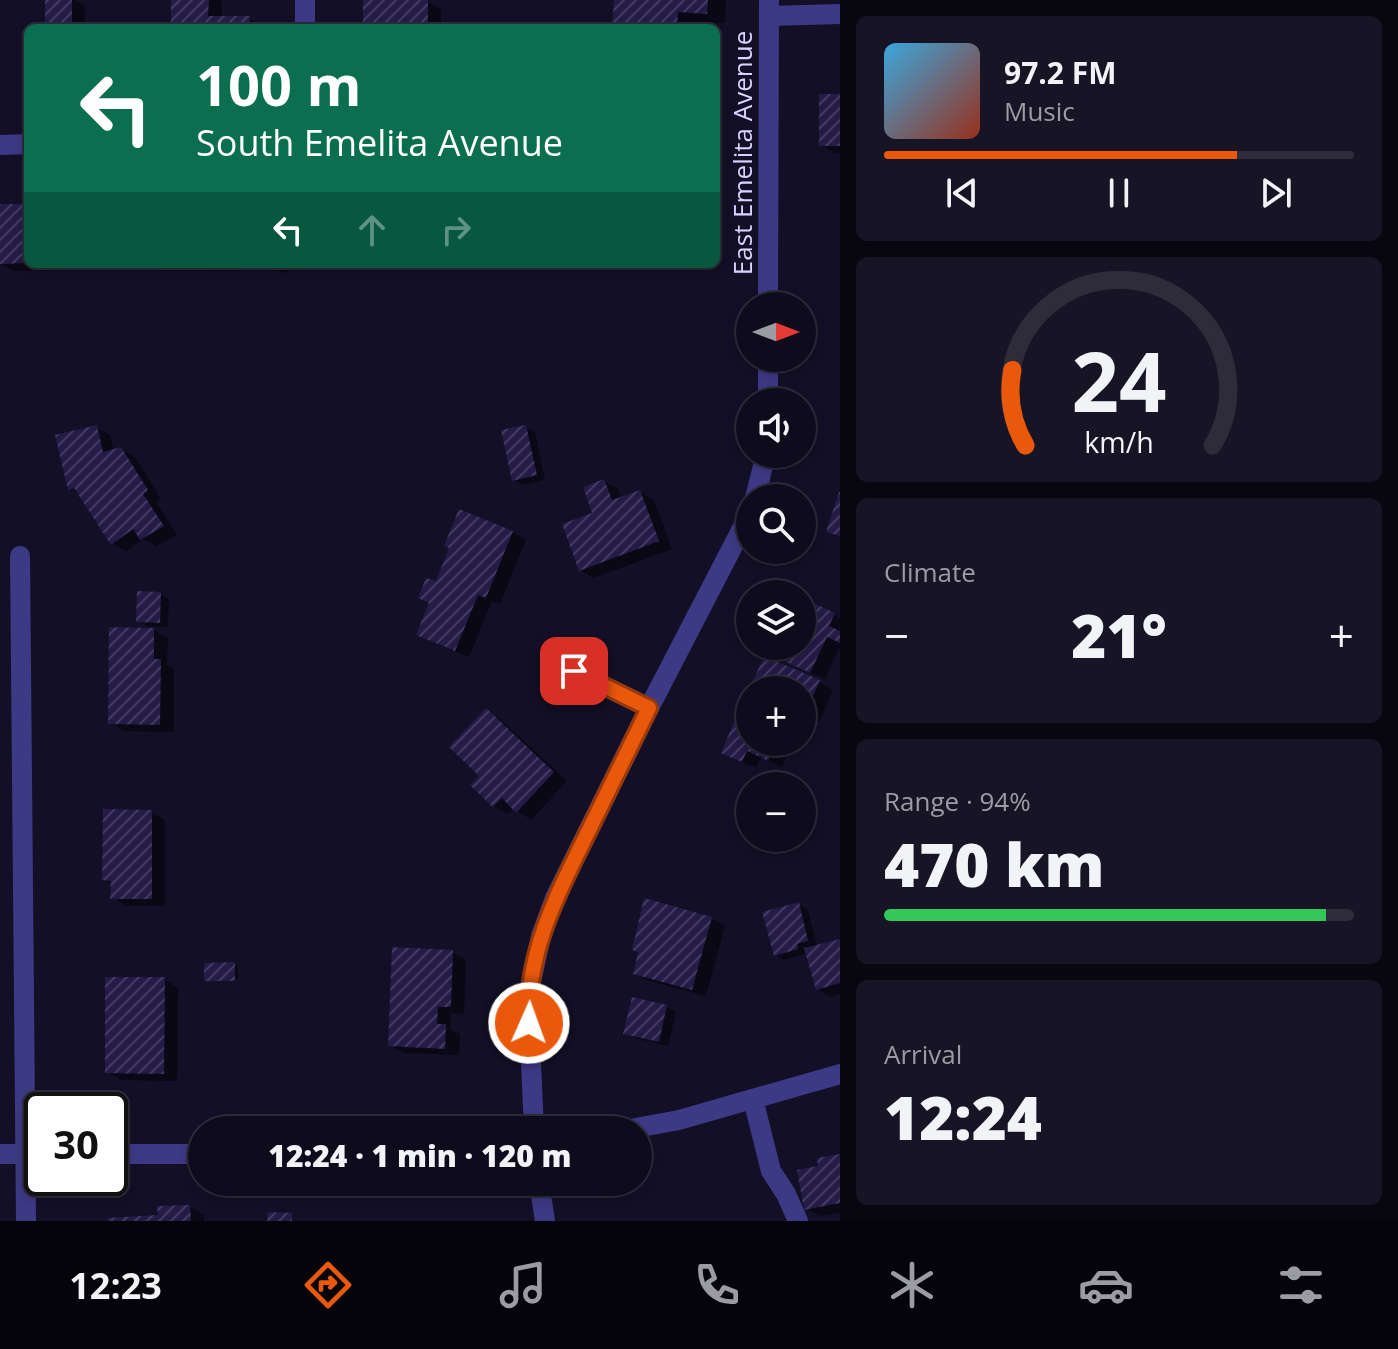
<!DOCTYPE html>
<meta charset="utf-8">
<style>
:root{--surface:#0e0b1c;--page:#171425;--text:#f1f3f6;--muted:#9b9ba3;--line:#2e2b3b;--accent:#ea580c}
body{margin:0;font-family:"Open Sans",sans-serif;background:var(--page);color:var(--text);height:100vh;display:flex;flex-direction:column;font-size:30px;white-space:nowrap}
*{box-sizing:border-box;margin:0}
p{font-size:26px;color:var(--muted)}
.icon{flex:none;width:44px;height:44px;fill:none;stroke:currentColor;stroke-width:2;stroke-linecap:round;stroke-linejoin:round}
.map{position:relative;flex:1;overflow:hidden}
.side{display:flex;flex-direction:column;gap:16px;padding:16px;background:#08060f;width:558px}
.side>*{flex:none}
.hud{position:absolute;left:24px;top:24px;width:696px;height:244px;border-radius:12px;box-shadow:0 4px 12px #0003,0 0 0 2px var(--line);background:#0b6e4f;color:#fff;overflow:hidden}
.needle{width:52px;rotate:90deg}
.fabs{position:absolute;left:736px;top:292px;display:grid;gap:16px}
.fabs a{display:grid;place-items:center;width:80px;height:80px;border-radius:50%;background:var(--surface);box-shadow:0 4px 12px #0003,0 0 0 2px var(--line);font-size:40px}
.speed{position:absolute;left:24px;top:1092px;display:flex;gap:16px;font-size:40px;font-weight:700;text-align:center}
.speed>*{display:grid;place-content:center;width:104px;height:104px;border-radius:50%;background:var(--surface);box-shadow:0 4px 12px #0003,0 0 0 2px var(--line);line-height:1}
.speed .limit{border:4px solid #111;border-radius:12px;background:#fff;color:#111}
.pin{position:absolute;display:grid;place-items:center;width:68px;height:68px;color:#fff;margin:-34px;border-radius:16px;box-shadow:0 4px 12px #0006}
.me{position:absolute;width:88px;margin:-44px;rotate:2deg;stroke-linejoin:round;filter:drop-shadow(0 0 6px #0008)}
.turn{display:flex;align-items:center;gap:28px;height:168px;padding:0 40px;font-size:36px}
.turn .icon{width:104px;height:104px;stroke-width:2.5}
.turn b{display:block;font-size:56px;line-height:68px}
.lanes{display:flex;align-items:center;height:76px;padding:0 40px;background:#0003;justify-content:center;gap:40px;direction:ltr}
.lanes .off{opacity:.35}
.big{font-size:60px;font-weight:800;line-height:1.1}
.side .card{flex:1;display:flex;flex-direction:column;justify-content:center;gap:12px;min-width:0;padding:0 28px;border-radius:12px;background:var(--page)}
.side .dial{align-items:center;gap:0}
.dial svg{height:208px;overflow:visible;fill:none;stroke:var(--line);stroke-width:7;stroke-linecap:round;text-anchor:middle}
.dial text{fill:var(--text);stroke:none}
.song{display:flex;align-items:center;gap:24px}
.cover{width:96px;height:96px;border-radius:12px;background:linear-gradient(135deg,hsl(200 70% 55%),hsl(10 70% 35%))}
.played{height:8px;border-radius:4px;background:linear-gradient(90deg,var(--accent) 75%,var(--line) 75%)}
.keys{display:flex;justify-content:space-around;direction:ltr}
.heat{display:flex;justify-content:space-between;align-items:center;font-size:44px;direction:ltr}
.charge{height:12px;border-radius:6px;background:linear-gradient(90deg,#34c759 94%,var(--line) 0)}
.trip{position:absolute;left:188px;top:1116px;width:464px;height:80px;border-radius:40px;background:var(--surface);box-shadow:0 4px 12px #0003,0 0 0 2px var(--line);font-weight:800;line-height:80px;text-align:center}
.menu{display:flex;height:128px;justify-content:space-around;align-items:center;background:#06040b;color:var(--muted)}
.menu .icon{width:56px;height:56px}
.menu .selected{color:var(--accent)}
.menu b{font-size:36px;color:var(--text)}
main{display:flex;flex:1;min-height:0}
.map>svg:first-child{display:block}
.shadow{fill:#0007}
.building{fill:url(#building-hatch)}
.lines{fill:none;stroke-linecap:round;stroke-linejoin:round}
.minor{stroke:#3d3a85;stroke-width:20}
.route-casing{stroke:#983908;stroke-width:20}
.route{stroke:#ea580c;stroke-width:14}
.labels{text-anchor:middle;stroke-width:8;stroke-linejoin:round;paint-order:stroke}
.street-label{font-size:26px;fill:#d9d4ff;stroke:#130f26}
</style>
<main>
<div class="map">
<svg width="840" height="1221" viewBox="0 0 840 1221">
<defs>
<pattern id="building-hatch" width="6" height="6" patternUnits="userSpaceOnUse" patternTransform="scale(2)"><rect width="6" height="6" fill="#241b47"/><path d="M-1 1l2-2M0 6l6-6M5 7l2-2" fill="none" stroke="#433b63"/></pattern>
</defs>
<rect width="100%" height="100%" fill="#130f26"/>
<g class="shadow">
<polygon points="47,0 75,0 85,6 85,27 103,28 47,28"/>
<polygon points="173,0 219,0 222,2 222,18 249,18 263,28 173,28"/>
<polygon points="365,0 427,1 441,9 441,28 365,28"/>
<polygon points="616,0 726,0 725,23 696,22 695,28 614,28"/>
<polygon points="840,96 840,156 840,153 835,153 821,145"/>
<polygon points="0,206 28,206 28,264 113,264 95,264 95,269 14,271 0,263"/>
<polygon points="142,264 239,264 239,271 152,270"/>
<polygon points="268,264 305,264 282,273"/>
<polygon points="642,264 688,264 688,268 647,267"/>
<polygon points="96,427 110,435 114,451 120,449 135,457 161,499 156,502 177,535 156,546 143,539 126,551 112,543 82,496 70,489"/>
<polygon points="526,427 535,432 545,480 523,485 514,480"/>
<polygon points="604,481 618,489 621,498 640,492 654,500 672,549 594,578 580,570"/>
<polygon points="512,532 526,540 500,604 492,601 469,657 432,642 419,634 437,584"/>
<polygon points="160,594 169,599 168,627 147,626 138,620"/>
<polygon points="814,605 840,618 840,647 825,679 802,669 795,646 802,646 802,631"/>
<polygon points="154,630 168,638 167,665 174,669 174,732 124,731 110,723"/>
<polygon points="765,658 819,682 833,690 819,722 804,715 802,721 802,690 751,690"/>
<polygon points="486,711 500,719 567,781 531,820 514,808 508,814 494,806 482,776"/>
<polygon points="750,720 750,742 793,742 782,767 761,757 756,768 737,760"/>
<polygon points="151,812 165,820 165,906 126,906 112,897 113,884 104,879"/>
<polygon points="799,904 808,910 817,947 840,941 840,994 831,997 817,989 808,953 784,960 775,954"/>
<polygon points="711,918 725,926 706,996 649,981 635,973"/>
<polygon points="452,952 466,960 464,1014 451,1013 450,1029 460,1034 459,1055 404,1053 390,1045"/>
<polygon points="234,964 238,967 238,979 208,979"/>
<polygon points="164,979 178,988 177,1081 121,1080 107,1072"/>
<polygon points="633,999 667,1007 676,1012 668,1046 634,1038 625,1033"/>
<polygon points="840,1156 840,1213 820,1216 806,1208 820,1168"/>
<polygon points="190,1207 204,1215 204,1221 109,1221 160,1217"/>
</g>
<g class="building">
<polygon points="45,0 72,0 72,25 101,25 101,28 45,28"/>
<polygon points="171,0 209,0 208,16 250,16 249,28 171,28"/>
<rect x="363" y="0" width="65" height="28"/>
<polygon points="614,0 708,0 707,14 678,12 677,28 612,28"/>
<rect x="819" y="94" width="21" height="52"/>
<polygon points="0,204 28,204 28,263 0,264"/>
<polygon points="97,425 103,452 121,447 148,490 143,494 164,526 140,540 133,529 111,545 74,488 68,490 55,435"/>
<polygon points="526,425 537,475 512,481 501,430"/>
<polygon points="604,479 612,500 640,490 659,541 579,571 562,524 592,513 583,487"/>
<polygon points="839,492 840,492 840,536 826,532"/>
<polygon points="459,509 513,531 486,598 478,595 455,651 416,635 429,603 418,598 426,578 436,581 449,548 444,546"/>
<polygon points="137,591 161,592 160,623 136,622"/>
<polygon points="813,603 835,613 829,626 840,631 840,643 827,637 810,673 786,662 793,646 802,646 802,626"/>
<polygon points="109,627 154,628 154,659 161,659 160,725 108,724"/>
<polygon points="764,656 820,680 805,715 802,714 802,690 750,690 750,703 745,700"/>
<polygon points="486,708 554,772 516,813 502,798 493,807 470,785 479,776 449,747"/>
<polygon points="738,712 750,717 750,742 776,742 768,761 747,751 742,762 721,753"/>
<polygon points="103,809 152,810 152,899 110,899 111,881 102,880"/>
<polygon points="644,898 712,917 692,990 633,974 638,952 632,950"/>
<polygon points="799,902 808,941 797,944 798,949 774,956 762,912"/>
<polygon points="840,939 840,983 816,990 804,948"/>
<polygon points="392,947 453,950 451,1007 438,1007 437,1024 446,1024 445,1049 388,1046"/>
<polygon points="235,962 235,981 204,981 204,963"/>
<polygon points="105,977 165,977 164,1074 105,1073"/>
<polygon points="632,997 667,1005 659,1042 623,1034"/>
<polygon points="840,1154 840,1203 804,1210 797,1170 818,1166 817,1158"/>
<polygon points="190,1205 191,1221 107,1221 107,1218 158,1215 157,1206"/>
<polygon points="268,1212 292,1213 292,1221 267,1221"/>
</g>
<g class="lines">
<g class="minor">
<polyline points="305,0 305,28"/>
<polyline points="769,16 840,14"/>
<polyline points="0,145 28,144"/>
<polyline points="768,306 769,0"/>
<polyline points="768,358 768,402"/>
<polyline points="755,498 766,454"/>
<polyline points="20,556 26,1221"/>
<polyline points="574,671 649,708"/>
<polyline points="753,1099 771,1171 786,1194 798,1221"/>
<polyline points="534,1130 528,996 541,936 555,898 649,708 750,513"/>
<polyline points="625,1130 679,1120 840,1074"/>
<polyline points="0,1154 42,1154"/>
<polyline points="110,1154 202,1154"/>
<polyline points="539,1182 545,1221"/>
</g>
</g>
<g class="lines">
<defs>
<path id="route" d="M 529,1023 C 526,951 558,893 589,830 C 609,790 629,749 649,708 L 574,671"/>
</defs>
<use href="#route" class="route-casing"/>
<use href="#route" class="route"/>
</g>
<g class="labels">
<g class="street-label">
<text transform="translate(743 153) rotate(-90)" y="9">East Emelita Avenue</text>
</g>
</g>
</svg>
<div class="fabs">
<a><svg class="needle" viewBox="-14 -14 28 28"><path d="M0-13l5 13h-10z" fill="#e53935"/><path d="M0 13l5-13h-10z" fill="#9b9ba3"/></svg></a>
<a><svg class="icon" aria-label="sound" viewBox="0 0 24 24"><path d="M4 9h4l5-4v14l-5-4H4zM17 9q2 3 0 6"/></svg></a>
<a><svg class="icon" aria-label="search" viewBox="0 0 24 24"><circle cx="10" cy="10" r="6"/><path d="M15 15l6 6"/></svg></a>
<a><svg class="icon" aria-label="layers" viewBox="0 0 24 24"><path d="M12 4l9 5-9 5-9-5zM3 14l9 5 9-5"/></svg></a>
<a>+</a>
<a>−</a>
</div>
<div class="speed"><div class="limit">30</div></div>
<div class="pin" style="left:574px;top:671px;background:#d93025"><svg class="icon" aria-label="arrive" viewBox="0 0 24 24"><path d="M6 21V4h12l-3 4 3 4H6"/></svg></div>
<svg class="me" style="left:529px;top:1023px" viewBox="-20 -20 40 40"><circle r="17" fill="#ea580c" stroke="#fff" stroke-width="3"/><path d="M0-11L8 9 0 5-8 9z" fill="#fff"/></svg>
<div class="trip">12:24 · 1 min · 120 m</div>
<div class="hud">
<div class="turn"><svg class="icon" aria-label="left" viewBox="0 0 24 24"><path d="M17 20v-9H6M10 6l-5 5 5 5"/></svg><div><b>100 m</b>South Emelita Avenue</div></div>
<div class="lanes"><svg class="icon" aria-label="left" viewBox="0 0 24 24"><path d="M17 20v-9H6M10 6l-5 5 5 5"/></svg><svg class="icon off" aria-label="ahead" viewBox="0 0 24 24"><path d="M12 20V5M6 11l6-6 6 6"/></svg><svg class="icon off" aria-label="right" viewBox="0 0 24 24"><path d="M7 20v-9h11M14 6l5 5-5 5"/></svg></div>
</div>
</div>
<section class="side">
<div class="card">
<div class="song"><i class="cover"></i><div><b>97.2 FM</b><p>Music</p></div></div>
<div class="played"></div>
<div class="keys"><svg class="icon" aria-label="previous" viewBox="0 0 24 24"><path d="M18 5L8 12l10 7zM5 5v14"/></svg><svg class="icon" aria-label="pause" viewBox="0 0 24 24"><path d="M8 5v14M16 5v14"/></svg><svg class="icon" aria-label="next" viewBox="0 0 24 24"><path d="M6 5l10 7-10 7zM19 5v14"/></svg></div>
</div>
<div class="card dial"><svg viewBox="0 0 100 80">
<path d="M14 69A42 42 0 1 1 86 69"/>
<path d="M14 69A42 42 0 0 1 9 40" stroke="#ea580c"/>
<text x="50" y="56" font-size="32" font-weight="700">24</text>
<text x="50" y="72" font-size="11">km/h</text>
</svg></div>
<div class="card"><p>Climate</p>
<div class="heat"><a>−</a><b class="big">21°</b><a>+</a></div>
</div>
<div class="card"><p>Range · 94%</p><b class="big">470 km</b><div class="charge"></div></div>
<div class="card"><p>Arrival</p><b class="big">12:24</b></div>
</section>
</main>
<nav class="menu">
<b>12:23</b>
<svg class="icon selected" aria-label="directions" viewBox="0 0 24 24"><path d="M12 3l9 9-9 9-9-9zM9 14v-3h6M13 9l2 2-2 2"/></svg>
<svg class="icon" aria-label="music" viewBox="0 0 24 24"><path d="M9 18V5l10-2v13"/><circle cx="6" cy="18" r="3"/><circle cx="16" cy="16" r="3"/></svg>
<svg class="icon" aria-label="phone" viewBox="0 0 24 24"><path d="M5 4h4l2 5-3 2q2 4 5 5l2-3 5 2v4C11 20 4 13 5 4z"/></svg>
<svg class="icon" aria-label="climate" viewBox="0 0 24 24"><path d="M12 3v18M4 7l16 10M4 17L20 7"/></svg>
<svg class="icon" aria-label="car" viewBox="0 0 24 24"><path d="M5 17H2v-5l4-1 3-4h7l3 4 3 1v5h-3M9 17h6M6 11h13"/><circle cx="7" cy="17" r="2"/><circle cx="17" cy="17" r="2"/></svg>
<svg class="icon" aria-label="filters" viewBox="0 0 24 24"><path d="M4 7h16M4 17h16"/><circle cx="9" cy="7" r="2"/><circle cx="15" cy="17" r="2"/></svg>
</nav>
